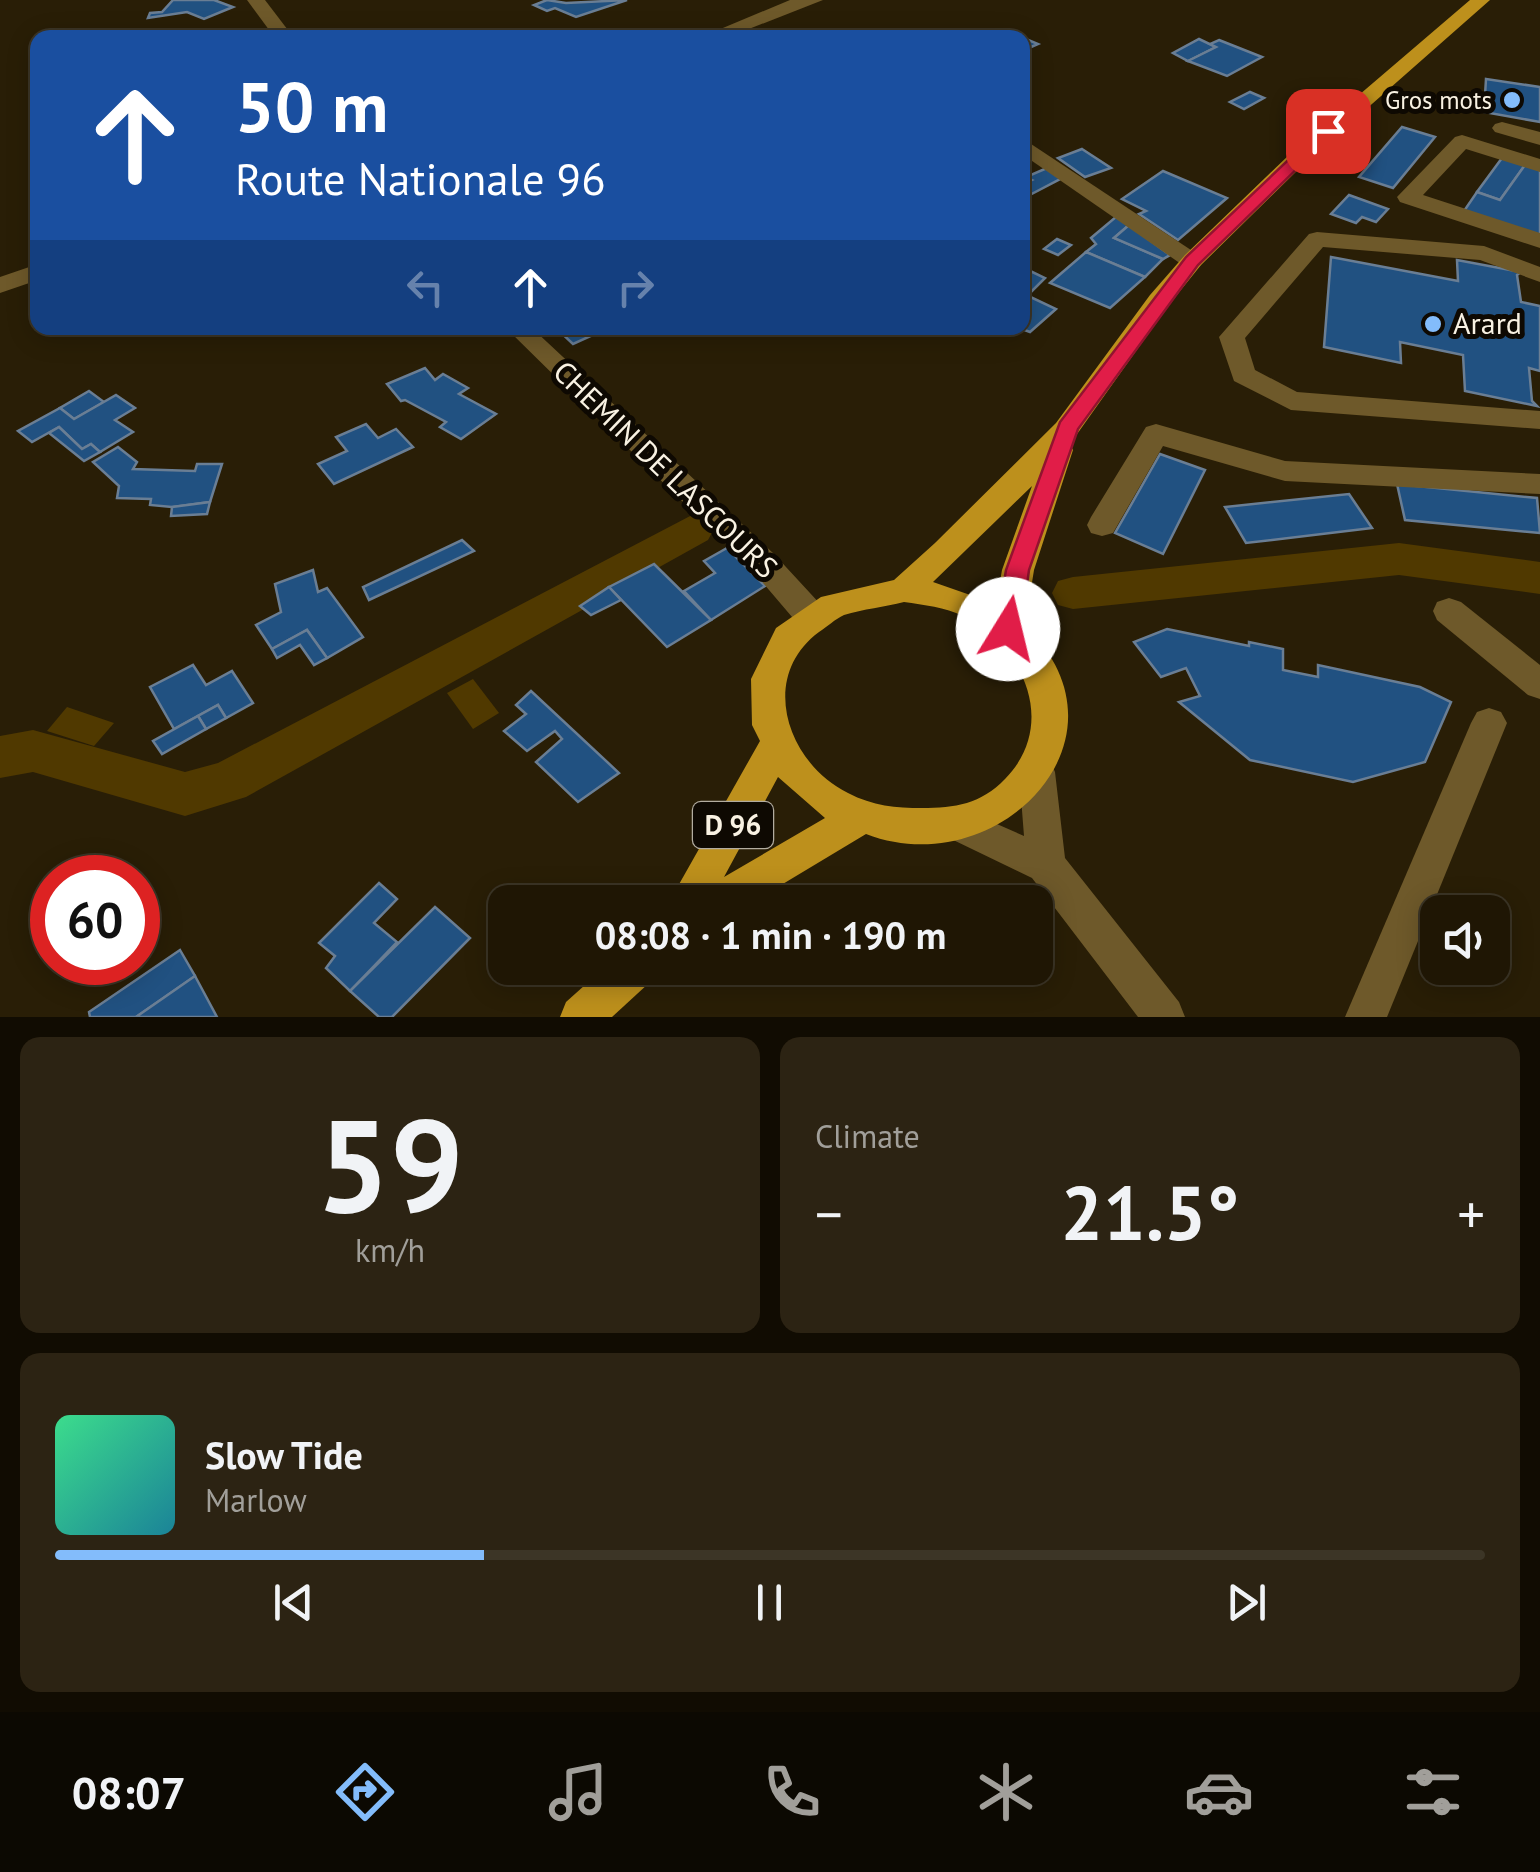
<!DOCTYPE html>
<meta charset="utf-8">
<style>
:root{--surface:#1f1604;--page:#2c2313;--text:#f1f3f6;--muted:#a19f9a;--line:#3c3526;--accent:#83bcfb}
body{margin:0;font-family:"PT Sans",sans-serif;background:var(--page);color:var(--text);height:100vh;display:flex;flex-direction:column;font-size:38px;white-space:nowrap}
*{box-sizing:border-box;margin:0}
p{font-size:32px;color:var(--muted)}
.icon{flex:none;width:55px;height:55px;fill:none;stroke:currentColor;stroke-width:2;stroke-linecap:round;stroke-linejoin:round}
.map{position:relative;height:1017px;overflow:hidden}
.details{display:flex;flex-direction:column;gap:20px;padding:20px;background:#110c02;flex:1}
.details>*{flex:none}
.banner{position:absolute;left:30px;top:30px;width:1000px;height:305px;border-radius:20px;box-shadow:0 5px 25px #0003,0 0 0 2px var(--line);background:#1a4fa0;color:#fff;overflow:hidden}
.buttons{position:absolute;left:1420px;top:895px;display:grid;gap:20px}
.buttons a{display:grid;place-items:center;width:90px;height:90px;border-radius:20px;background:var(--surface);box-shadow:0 5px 25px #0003,0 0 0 2px var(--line);font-size:50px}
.speed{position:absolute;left:30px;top:855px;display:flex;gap:20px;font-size:50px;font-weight:700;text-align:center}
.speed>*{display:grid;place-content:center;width:130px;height:130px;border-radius:50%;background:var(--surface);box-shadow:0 5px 25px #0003,0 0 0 2px var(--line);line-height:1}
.speed .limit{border:15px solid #d22;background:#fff;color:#111}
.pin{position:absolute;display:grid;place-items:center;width:85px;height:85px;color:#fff;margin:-42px;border-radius:20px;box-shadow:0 5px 15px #0006}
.me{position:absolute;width:110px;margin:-55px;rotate:9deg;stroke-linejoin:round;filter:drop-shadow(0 0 8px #0008)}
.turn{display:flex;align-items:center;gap:35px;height:210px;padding:0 40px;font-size:45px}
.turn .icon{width:130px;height:130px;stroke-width:2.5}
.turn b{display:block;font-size:70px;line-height:85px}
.lanes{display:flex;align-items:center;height:95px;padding:0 40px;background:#0003;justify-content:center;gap:50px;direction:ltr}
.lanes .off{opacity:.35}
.big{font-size:75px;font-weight:700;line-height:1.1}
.details .widget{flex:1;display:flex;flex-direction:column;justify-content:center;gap:15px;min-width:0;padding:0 35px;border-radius:20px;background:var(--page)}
.details .dial{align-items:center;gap:0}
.dial b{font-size:130px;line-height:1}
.song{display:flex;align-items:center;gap:30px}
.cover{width:120px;height:120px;border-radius:15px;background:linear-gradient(135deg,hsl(150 70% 55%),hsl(190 70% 35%))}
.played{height:10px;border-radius:5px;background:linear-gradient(90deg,var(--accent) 30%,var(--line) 30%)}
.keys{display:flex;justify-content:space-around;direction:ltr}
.heat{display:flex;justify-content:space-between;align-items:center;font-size:55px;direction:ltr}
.details .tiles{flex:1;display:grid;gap:20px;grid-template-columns:1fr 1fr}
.widget:last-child{grid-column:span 2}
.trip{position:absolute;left:488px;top:885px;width:565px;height:100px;border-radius:20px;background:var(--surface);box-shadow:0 5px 25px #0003,0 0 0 2px var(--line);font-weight:700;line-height:100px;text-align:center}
.menu{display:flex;height:160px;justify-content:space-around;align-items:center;background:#0c0902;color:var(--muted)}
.menu .icon{width:70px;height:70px}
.menu .selected{color:var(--accent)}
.menu b{font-size:45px;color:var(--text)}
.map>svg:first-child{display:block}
.water{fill:#503900}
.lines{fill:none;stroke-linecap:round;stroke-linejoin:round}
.canal{fill:#503900;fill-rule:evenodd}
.building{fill:#215181;stroke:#6a7e94;stroke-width:2.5}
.minor{fill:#6e592a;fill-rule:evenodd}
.major{fill:#bd901c;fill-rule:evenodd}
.route{fill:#e11d48;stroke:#92132f;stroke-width:2.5}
.poi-dot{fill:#83bcfb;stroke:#0e0902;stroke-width:4}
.labels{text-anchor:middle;stroke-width:10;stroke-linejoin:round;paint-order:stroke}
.far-poi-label{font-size:25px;fill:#f9f2e3;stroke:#0e0902;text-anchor:end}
.shield{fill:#0e0902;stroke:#b2aca0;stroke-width:2.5}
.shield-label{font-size:28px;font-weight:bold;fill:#f9f2e3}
.poi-label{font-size:30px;fill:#f9f2e3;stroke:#0e0902;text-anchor:start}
.street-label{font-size:30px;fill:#f9f2e3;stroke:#0e0902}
</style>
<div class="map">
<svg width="1540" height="1017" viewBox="0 0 1540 1017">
<rect width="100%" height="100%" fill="#291e06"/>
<g class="water">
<polygon points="473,679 499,713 473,729 447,693"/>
<polygon points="67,707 114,723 94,746 47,731"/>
</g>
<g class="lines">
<g class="canal">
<polygon points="694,514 708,518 714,529 708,540 246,797 185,816 33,772 0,778 0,736 33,730 185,772 218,763"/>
<polygon points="1399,543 1540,562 1540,594 1399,575 1073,609 1058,605 1052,593 1058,581 1073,577"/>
</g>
</g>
<g class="building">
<polygon points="173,0 214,0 233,7 204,19 187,12 148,18 150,13 162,12"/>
<polygon points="547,0 566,3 627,0 576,17 555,8 547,11 534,5"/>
<polygon points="1007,31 1038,44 1022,51 1022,38 973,38 985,32 996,36"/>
<polygon points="1199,39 1216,47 1188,61 1173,53"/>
<polygon points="1219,40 1262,57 1227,76 1188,61 1216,47 1210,44"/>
<polygon points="1486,79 1540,87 1540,122 1484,112"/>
<polygon points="1250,92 1264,98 1244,109 1230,102"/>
<polygon points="1402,127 1435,137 1393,188 1359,177"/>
<polygon points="1082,149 1111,168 1085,177 1058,158"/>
<polygon points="1502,158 1525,165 1500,200 1477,192"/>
<polygon points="1525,165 1540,170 1540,236 1464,211 1477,192 1500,200"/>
<polygon points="1047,168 1062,178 1022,199 1022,185 1032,180 1026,177"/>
<polygon points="1163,171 1227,198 1178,240 1139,214 1146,211 1122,199"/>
<polygon points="1349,195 1388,209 1376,222 1362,217 1356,223 1331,214"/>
<polygon points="1117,216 1129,225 1114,238 1163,259 1145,277 1086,252 1096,244 1091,238"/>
<polygon points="1129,225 1170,255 1163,259 1114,238"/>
<polygon points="1057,239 1071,245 1058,255 1044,249"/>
<polygon points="1086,252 1145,277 1110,308 1050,283"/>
<polygon points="1331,257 1458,281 1457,260 1521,272 1517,275 1521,302 1540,306 1540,371 1529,368 1532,401 1537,406 1465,391 1463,355 1400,342 1401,363 1324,347"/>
<polygon points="1024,268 1045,278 1031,292 1022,288"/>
<polygon points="1022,293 1056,309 1030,332 1019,328 1022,328"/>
<polygon points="561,328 584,328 593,335 573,344 557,329"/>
<polygon points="425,368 435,380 443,374 468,388 459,394 496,414 461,439 440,427 446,422 405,400 401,401 387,384"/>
<polygon points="89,391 104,402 74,419 60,408"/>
<polygon points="116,395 135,408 115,420 133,432 100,452 91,444 82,449 59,427 32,442 18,431 60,408 74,419"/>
<polygon points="366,424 378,438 396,429 413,447 334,484 318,464 347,451 336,437"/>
<polygon points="59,427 82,449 91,444 100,452 84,461 49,433"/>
<polygon points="118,447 137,462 133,469 195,471 197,464 222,464 210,502 172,507 150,505 151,499 117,498 119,486 93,462"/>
<polygon points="1160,454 1205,470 1163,554 1115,533"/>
<polygon points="1397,484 1537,498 1540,533 1405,520"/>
<polygon points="1349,494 1372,528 1246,543 1225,507"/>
<polygon points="210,502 207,514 171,516 172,507"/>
<polygon points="462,540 474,551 369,600 363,587"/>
<polygon points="727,548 765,586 711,620 684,591 715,573 704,561"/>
<polygon points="654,564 711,620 667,647 609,587"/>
<polygon points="313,570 318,592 327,588 363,637 327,658 307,630 272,649 256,625 281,612 275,584"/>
<polygon points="609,587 621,600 591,615 580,606"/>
<polygon points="1167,629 1249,646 1249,642 1283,649 1283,670 1318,677 1318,665 1420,687 1451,702 1425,762 1353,782 1250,760 1179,702 1200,696 1186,668 1161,677 1134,642"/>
<polygon points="307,630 327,658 314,665 300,645 277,658 272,649"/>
<polygon points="193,665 206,685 232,671 253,703 226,718 218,705 174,729 150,687"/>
<polygon points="531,691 619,773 578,802 536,762 562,739 555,731 527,751 504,731 526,714 516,705"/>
<polygon points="218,705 226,718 206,729 198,716"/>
<polygon points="198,716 206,729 162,754 153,741"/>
<polygon points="379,883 397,899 374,923 397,942 350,991 326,968 335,956 319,943"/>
<polygon points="435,907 470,938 392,1017 379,1017 350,991"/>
<polygon points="180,950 195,976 136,1017 90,1017 89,1012"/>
<polygon points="195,976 217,1017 136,1017"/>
</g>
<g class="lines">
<g class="minor">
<polygon points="247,0 265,0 294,38 275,38"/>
<polygon points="790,0 823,0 726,38 699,38"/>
<polygon points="863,29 878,38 856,38 857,30"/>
<polygon points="1502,122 1540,132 1540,145 1495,132 1492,128 1495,124"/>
<polygon points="1462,135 1540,159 1540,172 1466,149 1423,195 1540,233 1540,248 1400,202 1397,197 1455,137"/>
<polygon points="1022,138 1200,256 1204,261 1200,266 1184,266 1022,154"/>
<polygon points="1317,232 1484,246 1540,267 1540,282 1480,260 1323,247 1245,338 1255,370 1297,392 1540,411 1540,429 1291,410 1234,381 1219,337 1309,234"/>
<polygon points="38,264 38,280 0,293 0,277"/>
<polygon points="506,328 532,328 774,554 822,606 826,615 822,624 810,628 798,624 752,570"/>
<polygon points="1156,424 1285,461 1540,474 1540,494 1285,481 1163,446 1113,533 1102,536 1091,533 1087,525 1091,517 1146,427"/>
<polygon points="1449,598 1461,602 1540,665 1540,699 1528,695 1437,620 1433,611 1437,602"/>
<polygon points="1489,708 1501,712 1507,723 1387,1017 1345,1017 1471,723 1477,712"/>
<polygon points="1037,756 1050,761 1055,772 1065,858 1179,1002 1185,1017 1138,1017 1032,878 945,836 939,824 945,812 958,807 1024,836 1019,772 1024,761"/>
</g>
<g class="major">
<path d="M 1470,0 L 1490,0 L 1305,163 L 1201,265 L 1168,306 L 1070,444 L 1073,450 L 1034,570 L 1025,626 C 1142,737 998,885 866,834 L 753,902 L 669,902 L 760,741 L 752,725 L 751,679 L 776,628 L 821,597 L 894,580 L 935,543 L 1056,423 L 1150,295 L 1185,255 L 1290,154 ZM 1032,486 L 1002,570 L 996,604 L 933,582 ZM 904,602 C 924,605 945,607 963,616 C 1025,647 1058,725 1005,779 C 981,804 955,808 922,808 C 896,808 873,806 848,793 C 787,763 758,677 819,632 C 827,627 835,619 844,615 C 863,609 885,607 904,602 ZM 778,777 L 825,818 L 724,877 Z"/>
<polygon points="604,968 655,968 649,983 612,1017 560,1017 566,1002"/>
</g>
</g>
<polygon class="route" points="1322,128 1336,131 1198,265 1078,429 1029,570 1021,629 1017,636 999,636 996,629 1006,570 1060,422 1186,257"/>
<g class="poi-dot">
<circle cx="1512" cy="100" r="10"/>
<circle cx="1433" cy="324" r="10"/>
</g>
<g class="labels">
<g class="far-poi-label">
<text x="1492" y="109">Gros mots</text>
</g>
<rect class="shield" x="693" y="802" width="80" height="46" rx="8"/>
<g class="shield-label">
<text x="733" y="835">D 96</text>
</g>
<g class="poi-label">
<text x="1453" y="334">Arard</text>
</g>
<g class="street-label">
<text transform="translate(665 470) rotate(44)" y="10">CHEMIN DE LASCOURS</text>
</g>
</g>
</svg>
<div class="buttons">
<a><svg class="icon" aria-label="sound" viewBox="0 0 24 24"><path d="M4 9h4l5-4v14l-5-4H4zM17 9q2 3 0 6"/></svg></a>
</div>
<div class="speed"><div class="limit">60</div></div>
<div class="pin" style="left:1328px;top:131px;background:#d93025"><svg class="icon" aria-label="arrive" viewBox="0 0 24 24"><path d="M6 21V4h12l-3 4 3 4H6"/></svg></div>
<svg class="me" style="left:1008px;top:629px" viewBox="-20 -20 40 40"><circle r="19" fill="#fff"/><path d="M0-13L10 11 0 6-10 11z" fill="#e11d48"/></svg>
<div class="trip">08:08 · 1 min · 190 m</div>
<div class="banner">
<div class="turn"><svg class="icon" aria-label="ahead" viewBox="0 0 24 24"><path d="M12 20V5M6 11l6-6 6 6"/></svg><div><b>50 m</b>Route Nationale 96</div></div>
<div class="lanes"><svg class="icon off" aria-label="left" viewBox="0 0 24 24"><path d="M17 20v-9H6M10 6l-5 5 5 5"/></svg><svg class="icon" aria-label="ahead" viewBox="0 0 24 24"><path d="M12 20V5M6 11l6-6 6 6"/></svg><svg class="icon off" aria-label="right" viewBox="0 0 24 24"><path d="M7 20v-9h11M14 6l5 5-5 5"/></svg></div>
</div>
</div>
<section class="details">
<div class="tiles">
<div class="widget dial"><b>59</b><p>km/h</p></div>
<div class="widget"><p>Climate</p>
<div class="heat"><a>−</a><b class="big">21.5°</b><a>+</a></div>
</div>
<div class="widget">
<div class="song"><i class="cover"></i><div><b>Slow Tide</b><p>Marlow</p></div></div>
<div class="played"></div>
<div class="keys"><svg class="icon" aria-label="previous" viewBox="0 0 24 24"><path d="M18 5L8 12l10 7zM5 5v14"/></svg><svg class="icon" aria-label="pause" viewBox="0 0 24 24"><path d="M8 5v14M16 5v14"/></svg><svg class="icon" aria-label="next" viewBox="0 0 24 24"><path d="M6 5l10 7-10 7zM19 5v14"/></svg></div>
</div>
</div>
</section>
<nav class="menu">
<b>08:07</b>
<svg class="icon selected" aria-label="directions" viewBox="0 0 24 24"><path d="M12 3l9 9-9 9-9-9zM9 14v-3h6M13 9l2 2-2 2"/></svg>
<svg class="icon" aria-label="music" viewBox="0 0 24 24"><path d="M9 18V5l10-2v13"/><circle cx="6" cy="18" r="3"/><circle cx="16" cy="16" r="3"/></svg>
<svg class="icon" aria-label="phone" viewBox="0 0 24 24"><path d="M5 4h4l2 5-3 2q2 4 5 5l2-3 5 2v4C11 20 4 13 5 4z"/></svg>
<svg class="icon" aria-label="climate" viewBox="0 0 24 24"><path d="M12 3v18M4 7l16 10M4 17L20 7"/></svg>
<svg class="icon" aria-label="car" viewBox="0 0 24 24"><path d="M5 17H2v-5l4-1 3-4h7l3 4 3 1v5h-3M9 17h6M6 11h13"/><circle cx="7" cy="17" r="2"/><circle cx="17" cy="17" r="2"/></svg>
<svg class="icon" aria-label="filters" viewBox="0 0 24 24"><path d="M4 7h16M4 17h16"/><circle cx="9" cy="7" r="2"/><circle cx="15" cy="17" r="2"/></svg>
</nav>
